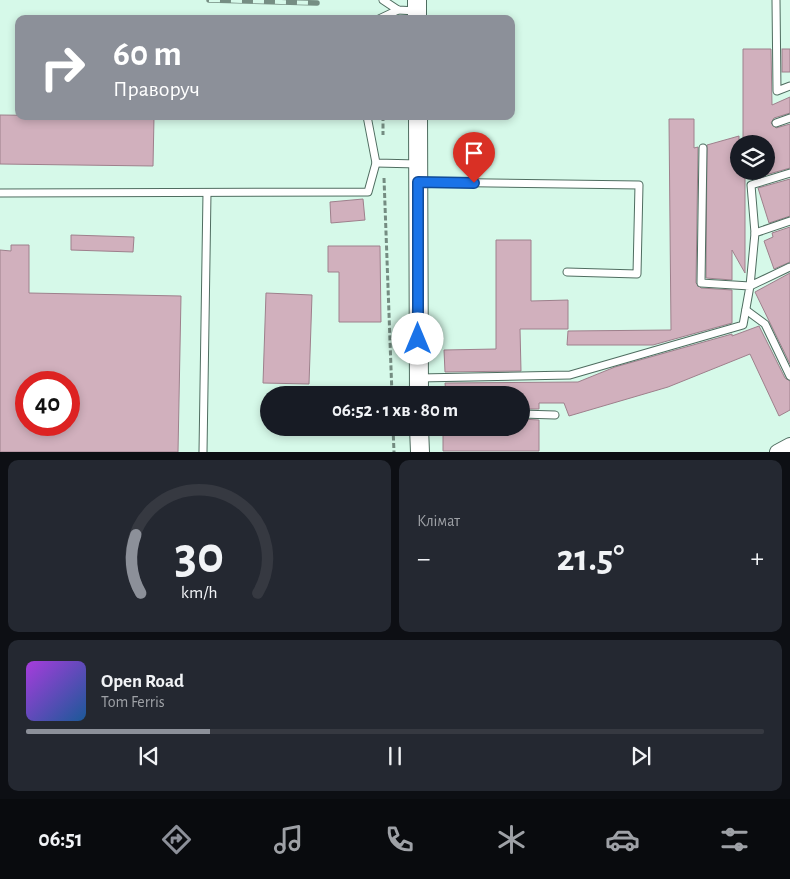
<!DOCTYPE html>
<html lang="uk">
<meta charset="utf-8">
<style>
:root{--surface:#171b24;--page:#242831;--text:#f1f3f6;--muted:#9ea1a6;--line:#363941;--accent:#8c9099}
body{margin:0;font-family:"Alegreya Sans",sans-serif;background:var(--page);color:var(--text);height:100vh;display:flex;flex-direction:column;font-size:19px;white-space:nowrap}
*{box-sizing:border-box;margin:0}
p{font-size:16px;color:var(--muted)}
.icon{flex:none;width:28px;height:28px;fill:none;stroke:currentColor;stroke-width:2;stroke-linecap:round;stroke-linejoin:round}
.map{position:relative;height:452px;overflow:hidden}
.sheet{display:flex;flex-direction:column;gap:8px;padding:8px;background:#0d0f14;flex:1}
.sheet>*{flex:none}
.guide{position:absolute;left:15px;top:15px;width:500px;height:105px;border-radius:10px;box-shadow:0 2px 8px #0003;background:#8c9099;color:#fff;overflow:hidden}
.controls{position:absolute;left:730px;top:135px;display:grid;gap:10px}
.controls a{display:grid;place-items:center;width:45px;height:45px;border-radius:50%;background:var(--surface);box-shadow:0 2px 8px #0003;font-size:25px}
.speed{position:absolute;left:15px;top:371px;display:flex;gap:10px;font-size:25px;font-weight:700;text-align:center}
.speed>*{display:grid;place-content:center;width:65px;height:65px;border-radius:50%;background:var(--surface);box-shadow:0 2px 8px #0003;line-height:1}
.speed .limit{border:8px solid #d22;background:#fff;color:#111}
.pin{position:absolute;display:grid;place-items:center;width:42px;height:42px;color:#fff;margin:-51px -21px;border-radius:50% 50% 50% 0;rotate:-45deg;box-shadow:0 0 5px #0007}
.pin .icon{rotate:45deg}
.me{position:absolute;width:55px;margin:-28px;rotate:0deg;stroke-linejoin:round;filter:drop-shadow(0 0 4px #0008)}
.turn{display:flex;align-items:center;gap:18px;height:105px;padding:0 15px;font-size:22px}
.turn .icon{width:65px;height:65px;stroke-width:2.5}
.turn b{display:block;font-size:35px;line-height:42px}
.big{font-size:38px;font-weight:600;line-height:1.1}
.sheet .tile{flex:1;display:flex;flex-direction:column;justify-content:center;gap:8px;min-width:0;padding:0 18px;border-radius:10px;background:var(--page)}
.sheet .dial{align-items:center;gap:0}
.dial svg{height:130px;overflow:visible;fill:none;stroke:var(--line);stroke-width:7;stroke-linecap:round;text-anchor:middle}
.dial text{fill:var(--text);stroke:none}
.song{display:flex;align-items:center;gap:15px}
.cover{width:60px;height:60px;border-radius:8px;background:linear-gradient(135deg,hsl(280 70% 55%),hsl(210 70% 35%))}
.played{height:5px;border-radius:2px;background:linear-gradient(90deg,var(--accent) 25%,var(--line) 25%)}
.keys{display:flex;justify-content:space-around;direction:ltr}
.heat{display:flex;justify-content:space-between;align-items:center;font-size:28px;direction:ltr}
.sheet .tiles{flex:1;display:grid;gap:8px;grid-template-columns:1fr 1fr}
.tile:last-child{grid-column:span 2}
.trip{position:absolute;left:260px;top:386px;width:270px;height:50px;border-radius:25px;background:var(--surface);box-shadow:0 2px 8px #0003;font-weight:600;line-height:50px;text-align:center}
.tab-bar{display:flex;height:80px;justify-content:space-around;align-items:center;background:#090b0e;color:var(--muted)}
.tab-bar .icon{width:35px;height:35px}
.tab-bar .on{color:var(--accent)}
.tab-bar b{font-size:22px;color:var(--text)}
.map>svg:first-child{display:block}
.building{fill:#d1b0bd;stroke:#9e808c;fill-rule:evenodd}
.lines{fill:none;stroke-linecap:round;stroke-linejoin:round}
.service-casing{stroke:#4f6d60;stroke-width:9}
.minor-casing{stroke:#4f6d60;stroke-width:16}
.tertiary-casing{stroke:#4f6d60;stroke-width:20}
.path{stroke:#748c81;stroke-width:3;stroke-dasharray:5 2.5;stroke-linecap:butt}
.service{stroke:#fff;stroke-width:7}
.minor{stroke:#fff;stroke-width:14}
.tertiary{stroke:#fff;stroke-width:18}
.rail-casing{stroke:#768e83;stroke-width:5.5}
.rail{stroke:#d6f9e9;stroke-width:4;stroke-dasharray:11;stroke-linecap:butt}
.route-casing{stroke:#114b97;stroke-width:12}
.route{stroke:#1a73e8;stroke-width:9}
</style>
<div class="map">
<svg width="790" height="452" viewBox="0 0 790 452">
<rect width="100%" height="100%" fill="#d6f9e9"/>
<g class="building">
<polygon points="743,49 771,49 772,105 790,97 790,113 774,118 771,123 776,128 790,124 790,168 755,178 753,171 766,171 766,144 743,144"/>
<rect x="782" y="49" width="8" height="23"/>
<polygon points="0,115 154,117 153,166 0,164"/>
<polygon points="669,119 694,119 694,148 698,147 696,283 701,288 732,290 732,323 653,345 567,345 568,331 671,330"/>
<polygon points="739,136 739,171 745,171 745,273 732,250 732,280 706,278 707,145"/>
<polygon points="790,179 790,216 769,223 758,188"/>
<polygon points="363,199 365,220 331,223 330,202"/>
<polygon points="790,227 790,262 774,269 764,241 773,237 772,233"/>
<polygon points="71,235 134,237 133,252 71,250"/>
<polygon points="496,240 531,240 531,301 568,300 568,329 520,329 521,371 445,372 444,350 496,349"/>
<path d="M 11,245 L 29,245 L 29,293 L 181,296 L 178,452 L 0,452 L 0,250 L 11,251 ZM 26,382 L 69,382 L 69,425 L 26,425 Z"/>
<polygon points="328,246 380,246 381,322 339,322 339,272 328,272"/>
<polygon points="790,273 790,364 755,292"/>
<polygon points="266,293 312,295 309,384 263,383"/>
<polygon points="759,326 785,378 790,381 790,410 779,416 750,354 668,387 569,416 564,403 539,403 539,409 521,409 521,395 446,395 445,383 578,382 615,367 732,334 732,336"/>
<polygon points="521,419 539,420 539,451 443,451 443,428 521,428"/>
</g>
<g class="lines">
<defs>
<g id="service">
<polyline points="383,0 398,10 417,11"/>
<polyline points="776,0 777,91 790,86"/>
<polyline points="379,19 398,10"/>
<polyline points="367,116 376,163 418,164"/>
<polyline points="776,123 790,118"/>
<polyline points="419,182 639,185 637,274 567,272"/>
<polyline points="0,193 368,192 376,163"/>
<polyline points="790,221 755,233 750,286 790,267"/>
<polyline points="755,233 751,185 790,173"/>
<polyline points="746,310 765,324 790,376"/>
<polyline points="419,378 570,375 743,325 750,286 701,283 703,148"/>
<polyline points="521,414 555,415"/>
<polyline points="203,452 207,193"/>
</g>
<polyline id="minor" points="777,452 790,445"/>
<g id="tertiary">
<polyline points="417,0 417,19"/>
<polyline points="418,116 419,395"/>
<polyline points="419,428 420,452"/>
</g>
</defs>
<use href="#service" class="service-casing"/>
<use href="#minor" class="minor-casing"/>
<use href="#tertiary" class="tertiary-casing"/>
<g class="path">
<polyline points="383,116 383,135"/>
<polyline points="384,178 392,395"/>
<polyline points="393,428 394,452"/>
</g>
<use href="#service" class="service"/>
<use href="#minor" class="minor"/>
<use href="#tertiary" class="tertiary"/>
<defs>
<polyline id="rail" points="209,0 317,3"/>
</defs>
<use href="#rail" class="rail-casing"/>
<use href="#rail" class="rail"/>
</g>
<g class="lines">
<defs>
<polyline id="route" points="418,339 418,182 474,183"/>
</defs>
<use href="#route" class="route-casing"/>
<use href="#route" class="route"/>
</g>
</svg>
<div class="controls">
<a><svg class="icon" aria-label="layers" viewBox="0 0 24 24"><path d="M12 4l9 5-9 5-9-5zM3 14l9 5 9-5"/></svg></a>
</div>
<div class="speed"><div class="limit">40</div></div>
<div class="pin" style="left:474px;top:183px;background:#d93025"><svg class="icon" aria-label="arrive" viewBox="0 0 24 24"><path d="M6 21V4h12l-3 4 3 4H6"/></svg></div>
<svg class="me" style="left:418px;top:339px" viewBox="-20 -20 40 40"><circle r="19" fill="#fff"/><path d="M0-13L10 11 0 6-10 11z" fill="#1a73e8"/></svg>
<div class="trip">06:52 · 1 хв · 80 m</div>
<div class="guide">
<div class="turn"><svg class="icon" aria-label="right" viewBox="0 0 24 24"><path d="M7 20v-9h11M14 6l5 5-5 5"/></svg><div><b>60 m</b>Праворуч</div></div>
</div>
</div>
<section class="sheet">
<div class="tiles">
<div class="tile dial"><svg viewBox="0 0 100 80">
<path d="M14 69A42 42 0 1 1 86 69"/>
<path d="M14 69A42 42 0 0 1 11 33" stroke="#8c9099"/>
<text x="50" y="56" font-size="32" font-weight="700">30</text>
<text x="50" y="72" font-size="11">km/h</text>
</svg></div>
<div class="tile"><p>Клімат</p>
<div class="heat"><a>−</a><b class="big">21.5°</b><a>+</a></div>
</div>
<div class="tile">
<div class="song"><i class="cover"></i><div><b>Open Road</b><p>Tom Ferris</p></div></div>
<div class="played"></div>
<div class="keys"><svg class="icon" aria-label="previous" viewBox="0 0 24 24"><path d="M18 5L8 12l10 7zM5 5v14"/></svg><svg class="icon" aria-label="pause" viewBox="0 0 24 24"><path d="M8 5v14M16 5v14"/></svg><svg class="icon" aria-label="next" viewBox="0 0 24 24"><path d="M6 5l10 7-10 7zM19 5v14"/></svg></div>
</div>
</div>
</section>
<nav class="tab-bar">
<b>06:51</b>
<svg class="icon on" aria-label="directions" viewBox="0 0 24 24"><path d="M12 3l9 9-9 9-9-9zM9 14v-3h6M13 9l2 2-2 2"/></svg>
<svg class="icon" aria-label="music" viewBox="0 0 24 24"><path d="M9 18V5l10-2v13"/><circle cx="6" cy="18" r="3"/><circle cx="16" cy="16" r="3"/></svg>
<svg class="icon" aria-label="phone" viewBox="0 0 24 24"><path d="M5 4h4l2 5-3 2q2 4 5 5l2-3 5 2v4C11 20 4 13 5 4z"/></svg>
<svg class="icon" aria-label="climate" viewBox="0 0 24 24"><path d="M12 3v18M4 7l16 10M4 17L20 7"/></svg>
<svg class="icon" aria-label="car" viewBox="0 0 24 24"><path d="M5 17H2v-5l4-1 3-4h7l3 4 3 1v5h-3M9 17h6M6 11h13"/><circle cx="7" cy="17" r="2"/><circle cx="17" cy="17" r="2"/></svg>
<svg class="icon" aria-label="filters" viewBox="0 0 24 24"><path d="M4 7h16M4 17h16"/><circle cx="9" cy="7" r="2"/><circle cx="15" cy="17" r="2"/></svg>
</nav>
